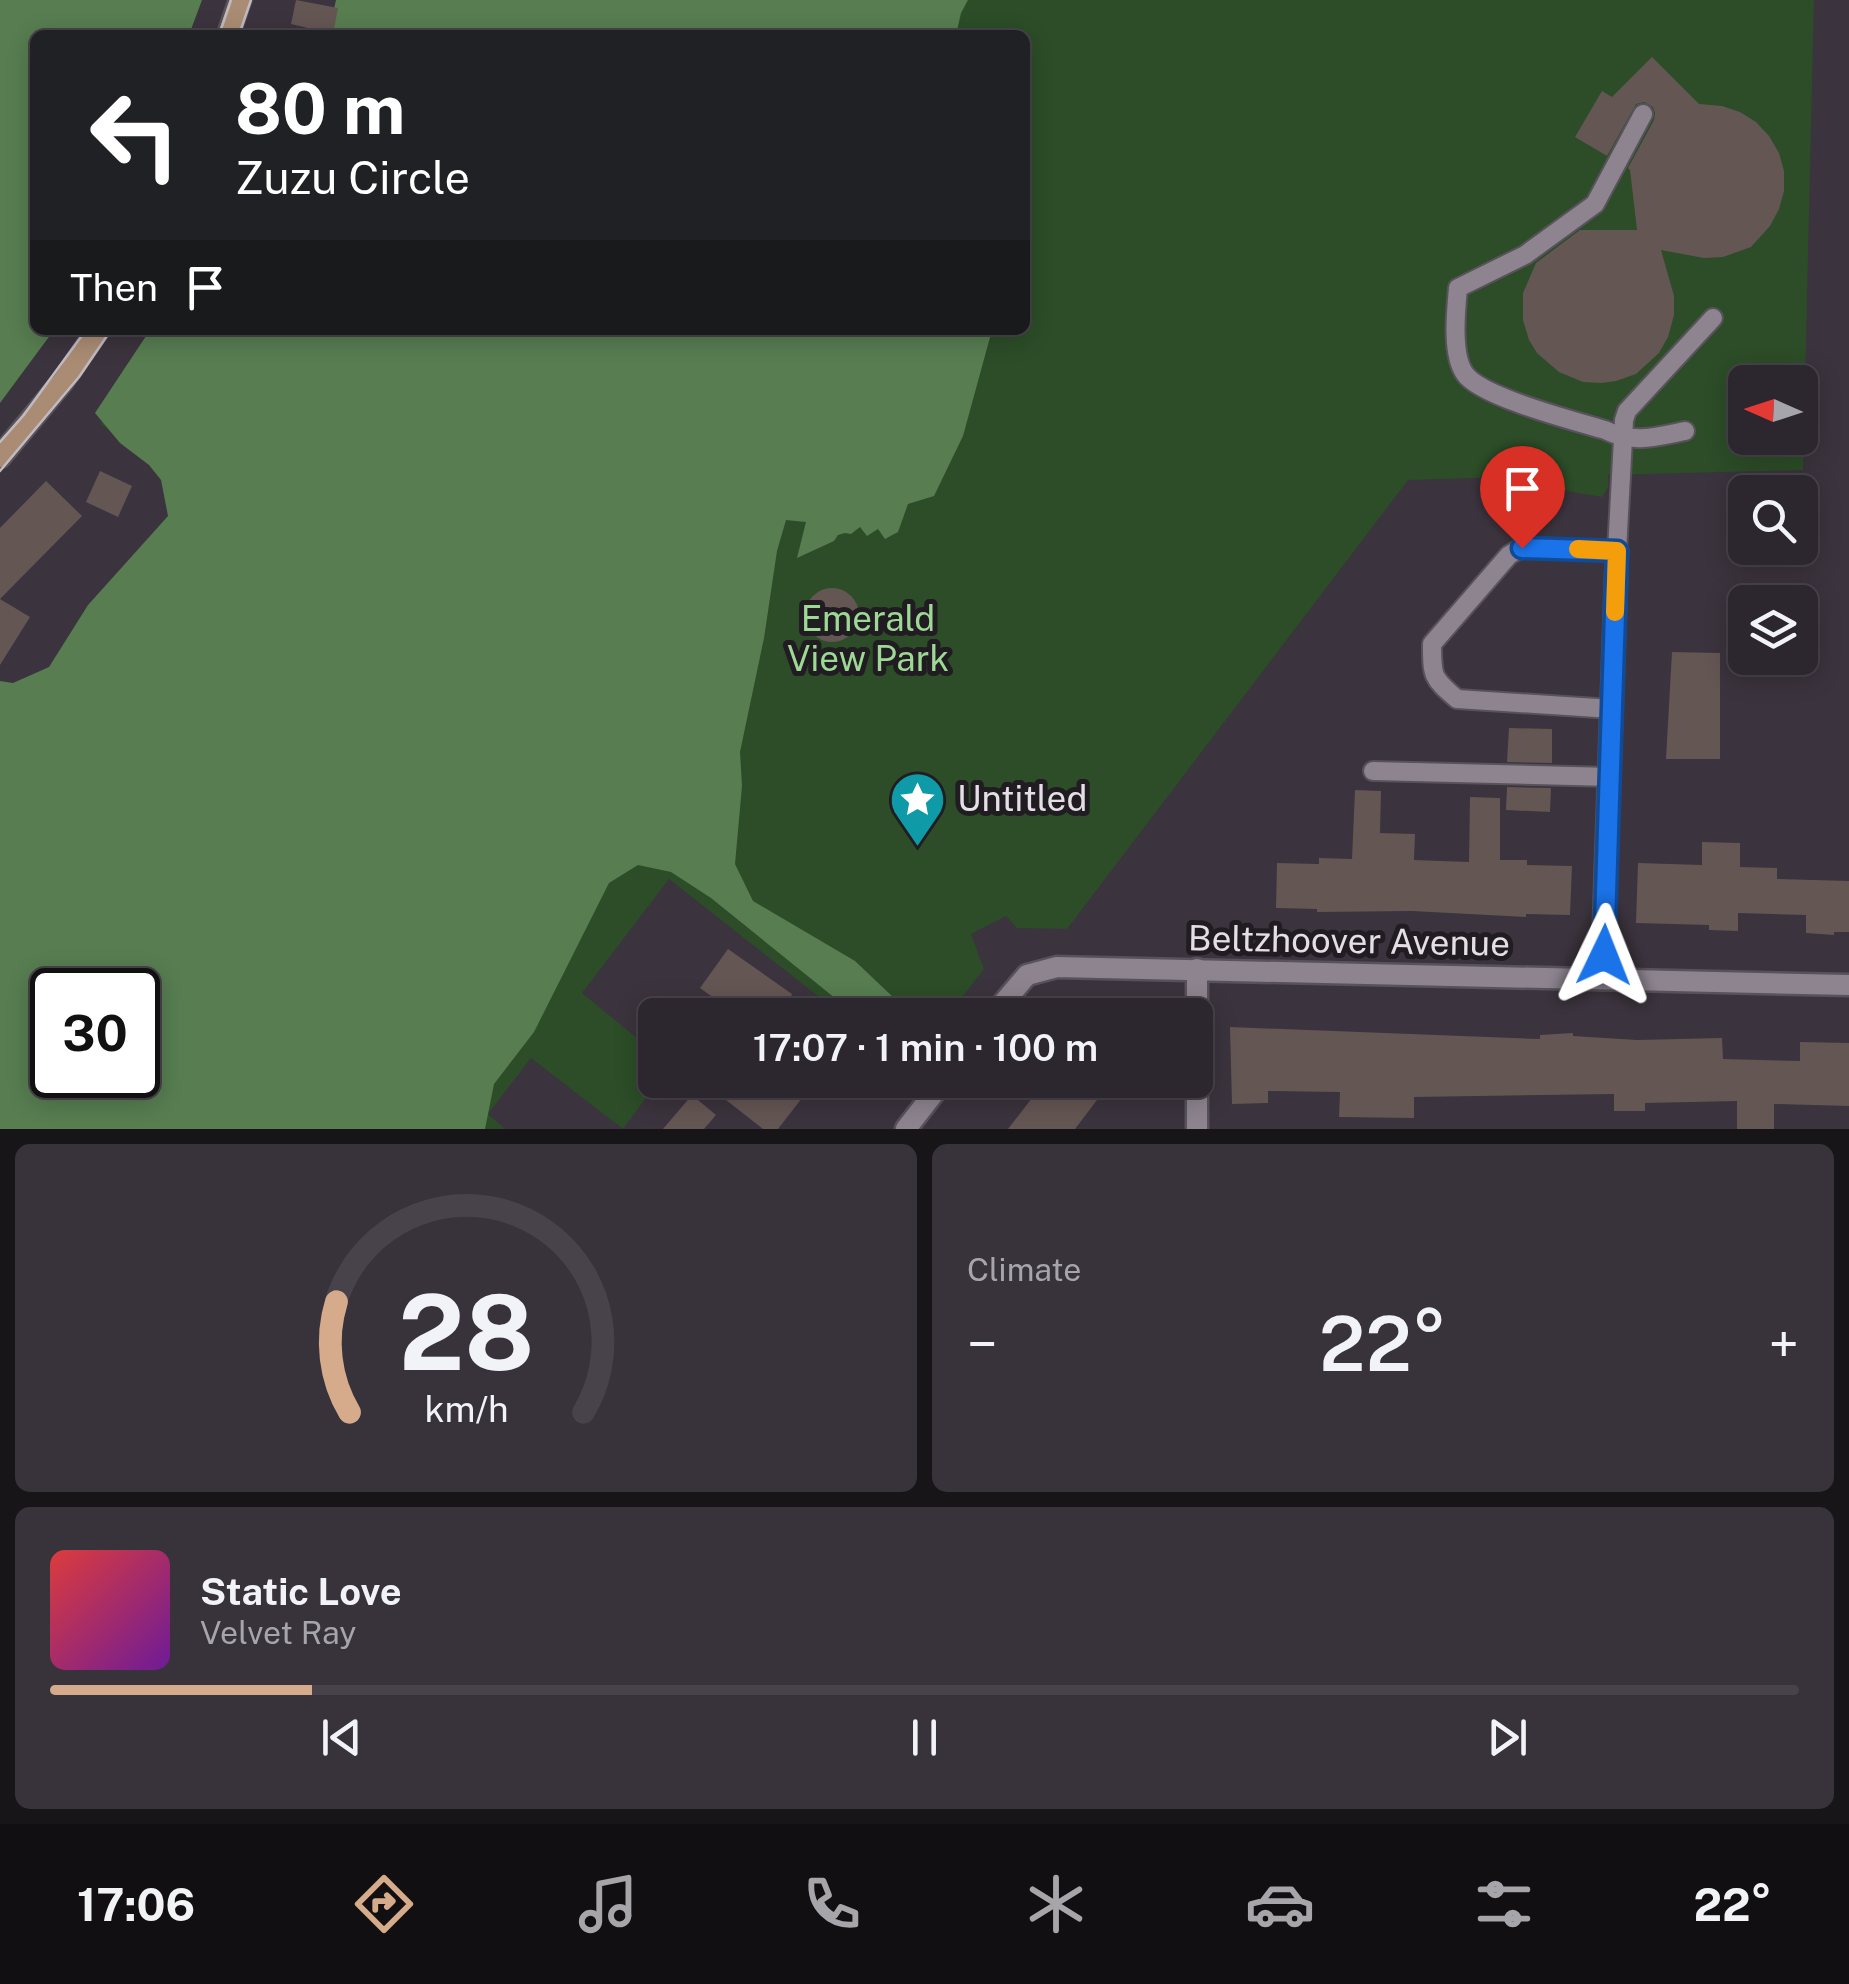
<!DOCTYPE html>
<meta charset="utf-8">
<style>
:root{--surface:#2c262e;--page:#38323a;--text:#f1f3f6;--muted:#a6a5aa;--line:#48434a;--accent:#d6ab8b}
body{margin:0;font-family:"Public Sans",sans-serif;background:var(--page);color:var(--text);height:100vh;display:flex;flex-direction:column;font-size:38px;white-space:nowrap}
*{box-sizing:border-box;margin:0}
p{font-size:32px;color:var(--muted)}
.icon{flex:none;width:55px;height:55px;fill:none;stroke:currentColor;stroke-width:2;stroke-linecap:round;stroke-linejoin:round}
.map{position:relative;height:1129px;overflow:hidden}
.details{display:flex;flex-direction:column;gap:15px;padding:15px;background:#181519;flex:1}
.details>*{flex:none}
.banner{position:absolute;left:30px;top:30px;width:1000px;height:305px;border-radius:15px;box-shadow:0 5px 25px #0003,0 0 0 2px var(--line);background:#202124;color:#fff;overflow:hidden}
.needle{width:65px;rotate:273deg}
.tools{position:absolute;left:1728px;top:365px;display:grid;gap:20px}
.tools a{display:grid;place-items:center;width:90px;height:90px;border-radius:15px;background:var(--surface);box-shadow:0 5px 25px #0003,0 0 0 2px var(--line);font-size:50px}
.speed{position:absolute;left:30px;top:968px;display:flex;gap:20px;font-size:50px;font-weight:700;text-align:center}
.speed>*{display:grid;place-content:center;width:130px;height:130px;border-radius:50%;background:var(--surface);box-shadow:0 5px 25px #0003,0 0 0 2px var(--line);line-height:1}
.speed .limit{border:5px solid #111;border-radius:15px;background:#fff;color:#111}
.pin{position:absolute;display:grid;place-items:center;width:85px;height:85px;color:#fff;margin:-102px -42px;border-radius:50% 50% 50% 0;rotate:-45deg;box-shadow:0 0 10px #0007}
.pin .icon{rotate:45deg}
.me{position:absolute;width:110px;margin:-55px;rotate:2deg;stroke-linejoin:round;filter:drop-shadow(0 0 8px #0008)}
.turn{display:flex;align-items:center;gap:35px;height:210px;padding:0 40px;font-size:45px}
.turn .icon{width:130px;height:130px;stroke-width:2.5}
.turn b{display:block;font-size:70px;line-height:85px}
.then{display:flex;align-items:center;height:95px;padding:0 40px;background:#0003;gap:20px;font-size:38px}
.big{font-size:75px;font-weight:600;line-height:1.1}
.details .widget{flex:1;display:flex;flex-direction:column;justify-content:center;gap:15px;min-width:0;padding:0 35px;border-radius:15px;background:var(--page)}
.details .dial{align-items:center;gap:0}
.dial svg{height:260px;overflow:visible;fill:none;stroke:var(--line);stroke-width:7;stroke-linecap:round;text-anchor:middle}
.dial text{fill:var(--text);stroke:none}
.song{display:flex;align-items:center;gap:30px}
.cover{width:120px;height:120px;border-radius:15px;background:linear-gradient(135deg,hsl(0 70% 55%),hsl(280 70% 35%))}
.played{height:10px;border-radius:5px;background:linear-gradient(90deg,var(--accent) 15%,var(--line) 15%)}
.keys{display:flex;justify-content:space-around;direction:ltr}
.heat{display:flex;justify-content:space-between;align-items:center;font-size:55px;direction:ltr}
.details .tiles{flex:1;display:grid;gap:15px;grid-template-columns:1fr 1fr}
.widget:last-child{grid-column:span 2}
.trip{position:absolute;left:638px;top:998px;width:575px;height:100px;border-radius:15px;background:var(--surface);box-shadow:0 5px 25px #0003,0 0 0 2px var(--line);font-weight:600;line-height:100px;text-align:center}
.tabs{display:flex;height:160px;justify-content:space-around;align-items:center;background:#120f12;color:var(--muted)}
.tabs .icon{width:70px;height:70px}
.tabs .selected{color:var(--accent)}
.tabs b{font-size:45px;color:var(--text)}
.map>svg:first-child{display:block}
.green{fill:#2c4d28;fill-rule:evenodd}
.forest{fill:#577d51;fill-rule:evenodd}
.building{fill:#645653}
.lines{fill:none;stroke-linecap:round;stroke-linejoin:round}
.service-casing{stroke:#58525a;stroke-width:22}
.minor-casing{stroke:#58525a;stroke-width:25}
.tertiary-casing{stroke:#58525a;stroke-width:25}
.secondary-casing{stroke:#58525a;stroke-width:25}
.service{stroke:#8d848f;stroke-width:18}
.minor{stroke:#8d848f;stroke-width:20}
.tertiary{stroke:#8d848f;stroke-width:20}
.secondary{stroke:#aa8c74;stroke-width:20}
.tram{stroke:#c0bac1;stroke-width:2.5}
.route-casing{stroke:#114b97;stroke-width:25}
.route{stroke:#1a73e8;stroke-width:18}
.slow{stroke:#f59e0b;stroke-width:18}
.labels{text-anchor:middle;stroke-width:10;stroke-linejoin:round;paint-order:stroke}
.park-label{font-size:35px;fill:#9ed895;stroke:#201c21}
.poi-label{font-size:35px;fill:#e4dfe5;stroke:#201c21;text-anchor:start}
.street-label{font-size:35px;fill:#e4dfe5;stroke:#201c21}
</style>
<div class="map">
<svg width="1849" height="1129" viewBox="0 0 1849 1129">
<rect width="100%" height="100%" fill="#3b333d"/>
<path class="green" d="M 469,0 L 1814,0 L 1803,470 L 1608,475 L 1608,487 L 1602,497 C 1580,493 1556,492 1539,476 L 1408,480 L 1067,929 L 1017,928 L 1006,916 L 971,934 L 984,969 L 952,1010 L 943,1003 L 933,1015 L 842,1015 L 669,879 L 582,993 L 655,1053 L 655,1080 L 659,1080 L 623,1129 L 531,1058 L 488,1114 L 505,1129 L 111,1129 L 138,1075 L 138,990 L 52,990 L 0,921 L 254,517 L 100,424 L 143,382 L 490,330 L 1025,330 L 1025,35 L 509,35 ZM 1745,382 L 1800,382 L 1800,438 L 1745,438 Z"/>
<g class="forest">
<polygon points="0,0 202,0 189,35 35,35 35,330 54,330 0,403"/>
<polygon points="336,0 968,0 961,13 956,35 328,35"/>
<path d="M 150,330 L 992,330 L 963,436 L 934,496 L 908,504 L 898,532 L 885,539 L 878,529 L 867,536 L 860,527 L 851,534 L 845,533 L 838,535 L 834,541 L 797,558 L 806,522 L 786,520 L 777,551 L 764,638 L 740,752 L 742,786 L 735,864 L 753,901 L 855,961 L 894,998 L 901,1015 L 856,1015 L 711,898 L 671,872 L 638,865 L 609,883 L 534,1032 L 494,1084 L 485,1129 L 0,1129 L 0,681 L 13,683 L 49,667 L 88,605 L 168,516 L 161,480 L 149,465 L 120,443 L 95,413 ZM 52,990 L 138,990 L 138,1075 L 52,1075 Z"/>
</g>
<g class="building">
<polygon points="296,0 338,8 333,34 291,24"/>
<polygon points="1652,57 1699,104 1722,106 1740,112 1756,122 1769,136 1779,153 1784,171 1784,191 1779,209 1770,226 1751,247 1723,257 1704,258 1661,250 1674,296 1674,315 1668,337 1659,353 1636,374 1616,381 1601,383 1583,382 1559,372 1537,353 1529,340 1523,320 1523,293 1536,263 1580,230 1637,230 1630,170 1628,168 1654,120 1655,113 1653,107 1644,102 1636,104 1607,156 1575,137 1602,91 1612,97"/>
<polygon points="100,471 132,486 118,517 86,502"/>
<polygon points="46,481 82,516 0,599 30,617 0,665 0,528"/>
<circle cx="832" cy="615" r="27"/>
<polygon points="1672,652 1720,653 1720,759 1666,759"/>
<polygon points="1509,728 1552,729 1552,763 1507,762"/>
<polygon points="1507,787 1551,788 1550,812 1506,810"/>
<polygon points="1355,790 1381,791 1380,833 1415,834 1414,860 1469,862 1470,797 1500,798 1500,860 1527,860 1527,865 1572,866 1570,915 1526,914 1526,917 1412,911 1317,912 1317,909 1276,908 1277,863 1319,864 1319,858 1352,859"/>
<polygon points="1702,842 1740,843 1740,867 1777,868 1777,879 1849,881 1849,932 1834,932 1834,935 1806,933 1806,915 1738,913 1738,931 1709,930 1709,925 1636,923 1638,863 1702,865"/>
<polygon points="728,949 792,994 784,1015 737,1015 700,988"/>
<polygon points="1230,1027 1540,1039 1540,1035 1573,1033 1573,1036 1637,1040 1722,1038 1723,1059 1800,1061 1800,1042 1849,1043 1849,1106 1774,1104 1774,1129 1737,1129 1737,1101 1645,1103 1645,1111 1614,1111 1614,1094 1414,1097 1414,1118 1339,1117 1340,1092 1268,1091 1268,1103 1232,1104"/>
<polygon points="733,1080 816,1080 778,1129 763,1129 721,1096"/>
<polygon points="1046,1080 1087,1080 1103,1092 1075,1129 1008,1129"/>
<polygon points="692,1095 716,1115 704,1129 663,1129"/>
</g>
<g class="lines">
<defs>
<g id="service">
<path d="M 1643,114 L 1595,204 L 1525,255 L 1458,288 C 1456,310 1451,355 1465,374 C 1481,397 1575,421 1605,430 C 1633,444 1655,437 1685,431"/>
<path d="M 1612,709 L 1457,699 C 1432,678 1432,676 1432,644 L 1509,555 L 1521,548 L 1617,551 L 1624,420 L 1627,411 L 1713,318"/>
<polyline points="1373,771 1611,777"/>
</g>
<g id="minor">
<polyline points="1602,979 1617,551"/>
<polyline points="1197,1129 1197,969"/>
</g>
<g id="tertiary">
<polyline points="993,1015 1027,975 1057,967 1849,985"/>
<polyline points="906,1129 944,1080"/>
</g>
<g id="secondary">
<polyline points="228,35 240,0"/>
<polyline points="0,457 63,381 98,330"/>
</g>
</defs>
<use href="#service" class="service-casing"/>
<use href="#minor" class="minor-casing"/>
<use href="#tertiary" class="tertiary-casing"/>
<use href="#secondary" class="secondary-casing"/>
<use href="#service" class="service"/>
<use href="#minor" class="minor"/>
<use href="#tertiary" class="tertiary"/>
<use href="#secondary" class="secondary"/>
<g class="tram">
<polyline points="219,35 231,0"/>
<polyline points="239,35 251,0"/>
<polyline points="0,442 23,416 86,330"/>
<polyline points="0,471 79,377 111,330"/>
</g>
</g>
<g class="lines">
<defs>
<polyline id="route" points="1522,548 1617,551 1604,955"/>
</defs>
<use href="#route" class="route-casing"/>
<use href="#route" class="route"/>
<polyline class="slow" points="1578,549 1617,551 1615,612"/>
</g>
<defs>
<symbol id="sight-pin" viewBox="-11 -11 22 30"><path d="M0 17L-7.5 6A9.5 9.5 0 1 1 7.5 6Z" fill="#0f9aa8" stroke="#201c21"/><path d="M0-6L1.8-2.2L6-1.7L2.9 1.2L3.7 5.4L0 3.3L-3.7 5.4L-2.9 1.2L-6-1.7L-1.8-2.2Z" fill="#fff"/></symbol>
</defs>
<g fill-rule="evenodd">
<use href="#sight-pin" x="886" y="768" width="63" height="86"/>
</g>
<g class="labels">
<g class="park-label">
<text x="868" y="631">Emerald<tspan x="868" dy="40">View Park</tspan></text>
</g>
<g class="poi-label">
<text x="957" y="811">Untitled</text>
</g>
<g class="street-label">
<text transform="translate(1349 941) rotate(1)" y="12">Beltzhoover Avenue</text>
</g>
</g>
</svg>
<div class="tools">
<a><svg class="needle" viewBox="-14 -14 28 28"><path d="M0-13l5 13h-10z" fill="#e53935"/><path d="M0 13l5-13h-10z" fill="#a6a5aa"/></svg></a>
<a><svg class="icon" aria-label="search" viewBox="0 0 24 24"><circle cx="10" cy="10" r="6"/><path d="M15 15l6 6"/></svg></a>
<a><svg class="icon" aria-label="layers" viewBox="0 0 24 24"><path d="M12 4l9 5-9 5-9-5zM3 14l9 5 9-5"/></svg></a>
</div>
<div class="speed"><div class="limit">30</div></div>
<div class="pin" style="left:1522px;top:548px;background:#d93025"><svg class="icon" aria-label="arrive" viewBox="0 0 24 24"><path d="M6 21V4h12l-3 4 3 4H6"/></svg></div>
<svg class="me" style="left:1604px;top:955px" viewBox="-20 -20 40 40"><path d="M0-17L14 15 0 8-14 15z" fill="#1a73e8" stroke="#fff" stroke-width="4"/></svg>
<div class="trip">17:07 · 1 min · 100 m</div>
<div class="banner">
<div class="turn"><svg class="icon" aria-label="left" viewBox="0 0 24 24"><path d="M17 20v-9H6M10 6l-5 5 5 5"/></svg><div><b>80 m</b>Zuzu Circle</div></div>
<div class="then">Then<svg class="icon" aria-label="arrive" viewBox="0 0 24 24"><path d="M6 21V4h12l-3 4 3 4H6"/></svg></div>
</div>
</div>
<section class="details">
<div class="tiles">
<div class="widget dial"><svg viewBox="0 0 100 80">
<path d="M14 69A42 42 0 1 1 86 69"/>
<path d="M14 69A42 42 0 0 1 10 35" stroke="#d6ab8b"/>
<text x="50" y="56" font-size="32" font-weight="700">28</text>
<text x="50" y="72" font-size="11">km/h</text>
</svg></div>
<div class="widget"><p>Climate</p>
<div class="heat"><a>−</a><b class="big">22°</b><a>+</a></div>
</div>
<div class="widget">
<div class="song"><i class="cover"></i><div><b>Static Love</b><p>Velvet Ray</p></div></div>
<div class="played"></div>
<div class="keys"><svg class="icon" aria-label="previous" viewBox="0 0 24 24"><path d="M18 5L8 12l10 7zM5 5v14"/></svg><svg class="icon" aria-label="pause" viewBox="0 0 24 24"><path d="M8 5v14M16 5v14"/></svg><svg class="icon" aria-label="next" viewBox="0 0 24 24"><path d="M6 5l10 7-10 7zM19 5v14"/></svg></div>
</div>
</div>
</section>
<nav class="tabs">
<b>17:06</b>
<svg class="icon selected" aria-label="directions" viewBox="0 0 24 24"><path d="M12 3l9 9-9 9-9-9zM9 14v-3h6M13 9l2 2-2 2"/></svg>
<svg class="icon" aria-label="music" viewBox="0 0 24 24"><path d="M9 18V5l10-2v13"/><circle cx="6" cy="18" r="3"/><circle cx="16" cy="16" r="3"/></svg>
<svg class="icon" aria-label="phone" viewBox="0 0 24 24"><path d="M5 4h4l2 5-3 2q2 4 5 5l2-3 5 2v4C11 20 4 13 5 4z"/></svg>
<svg class="icon" aria-label="climate" viewBox="0 0 24 24"><path d="M12 3v18M4 7l16 10M4 17L20 7"/></svg>
<svg class="icon" aria-label="car" viewBox="0 0 24 24"><path d="M5 17H2v-5l4-1 3-4h7l3 4 3 1v5h-3M9 17h6M6 11h13"/><circle cx="7" cy="17" r="2"/><circle cx="17" cy="17" r="2"/></svg>
<svg class="icon" aria-label="filters" viewBox="0 0 24 24"><path d="M4 7h16M4 17h16"/><circle cx="9" cy="7" r="2"/><circle cx="15" cy="17" r="2"/></svg>
<b>22°</b>
</nav>
